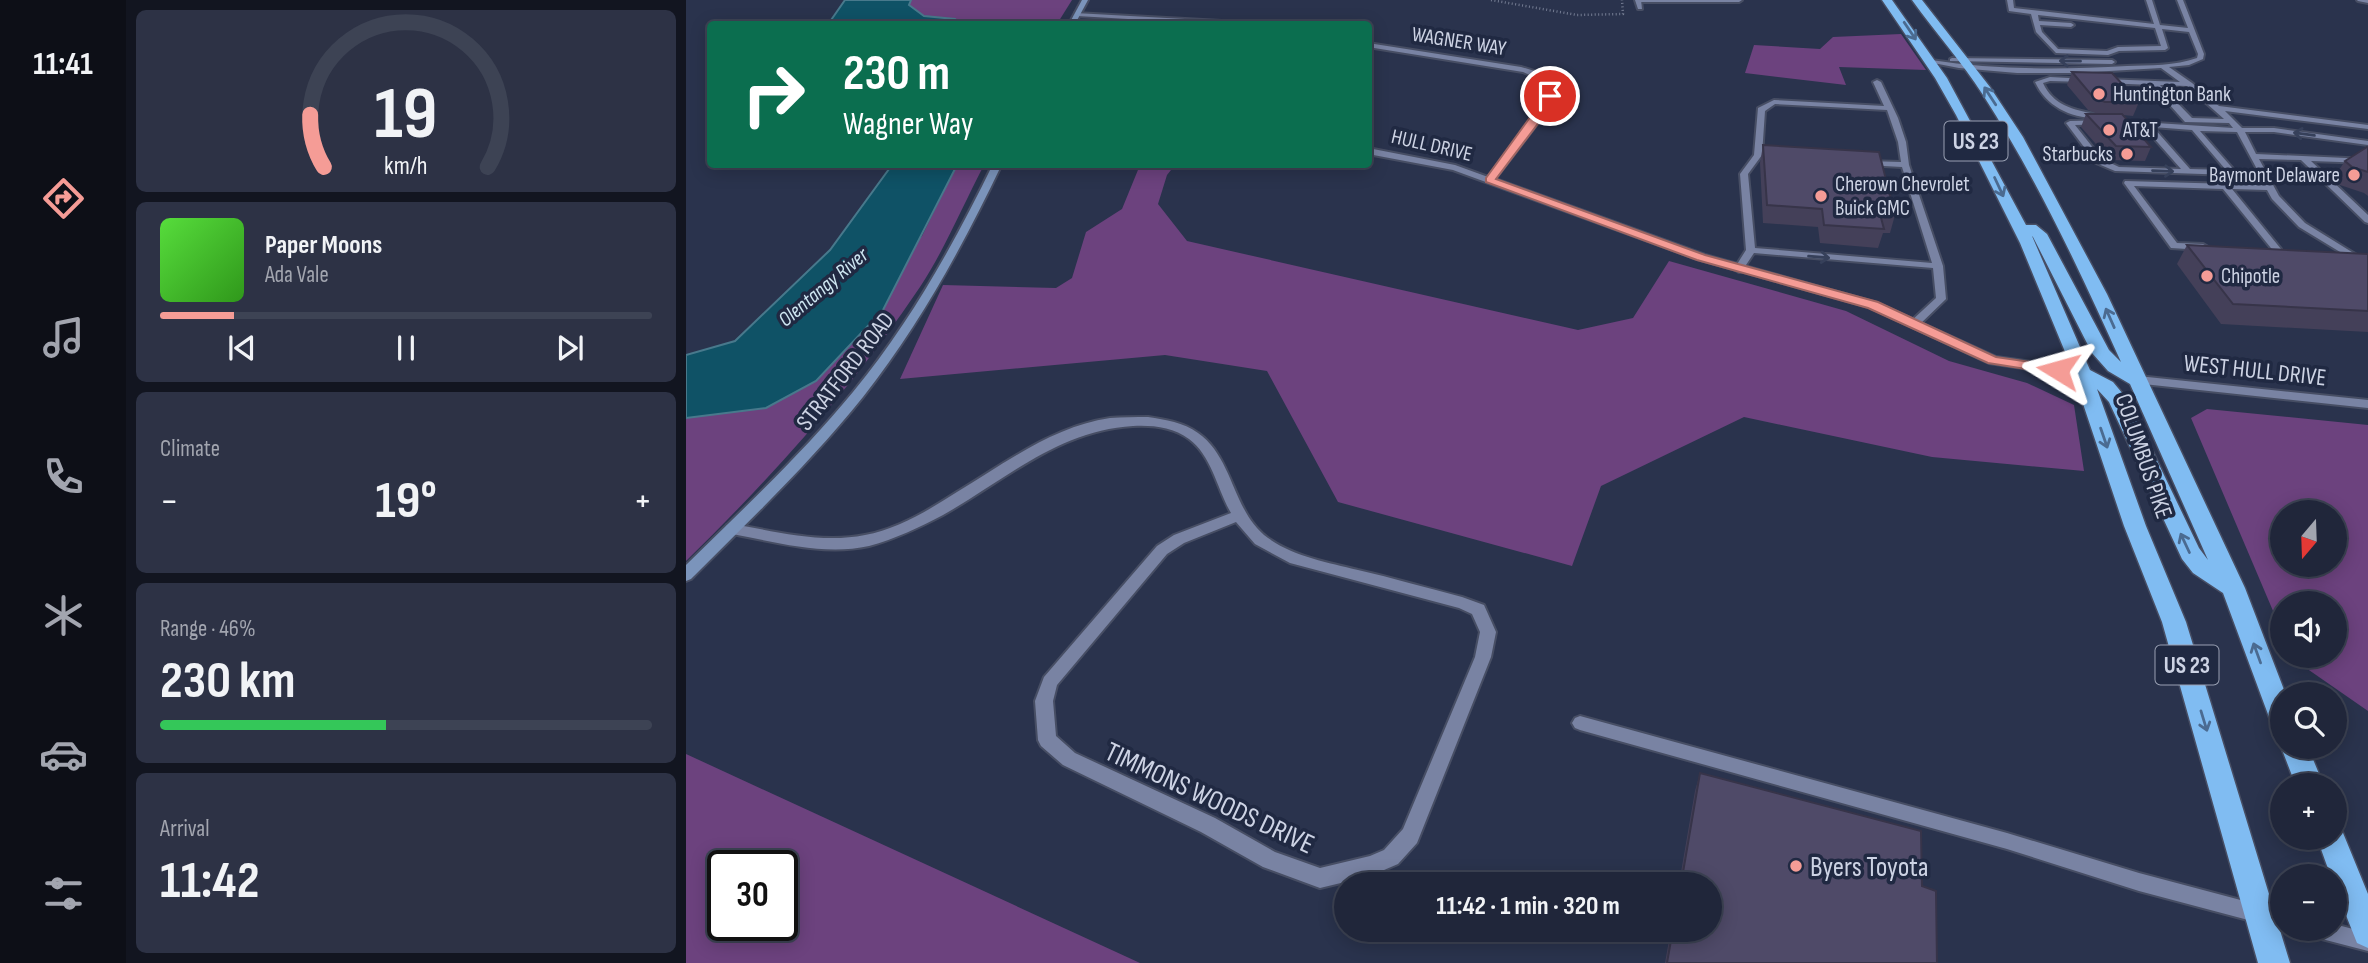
<!DOCTYPE html>
<meta charset="utf-8">
<style>
:root{--surface:#20263a;--page:#2d3245;--text:#f1f3f6;--muted:#a2a5af;--line:#3d4354;--accent:#f59c96}
body{margin:0;font-family:"Sofia Sans Condensed",sans-serif;background:var(--page);color:var(--text);height:100vh;display:flex;flex-direction:column;font-size:26px;white-space:nowrap}
*{box-sizing:border-box;margin:0}
p{font-size:23px;color:var(--muted)}
.icon{flex:none;width:38px;height:38px;fill:none;stroke:currentColor;stroke-width:2;stroke-linecap:round;stroke-linejoin:round}
.map{position:relative;flex:1;overflow:hidden}
.details{display:flex;flex-direction:column;gap:10px;padding:10px;background:#121520;width:560px}
.details>*{flex:none}
.hud{position:absolute;left:21px;top:21px;width:665px;height:147px;border-radius:7px;box-shadow:0 4px 18px #0003,0 0 0 2px var(--line);background:#0b6e4f;color:#fff;overflow:hidden}
.needle{width:46px;rotate:199deg}
.fabs{position:absolute;left:1584px;top:500px;display:grid;gap:14px}
.fabs a{display:grid;place-items:center;width:77px;height:77px;border-radius:50%;background:var(--surface);box-shadow:0 4px 18px #0003,0 0 0 2px var(--line);font-size:35px}
.speed{position:absolute;left:21px;top:850px;display:flex;gap:14px;font-size:35px;font-weight:700;text-align:center}
.speed>*{display:grid;place-content:center;width:91px;height:91px;border-radius:50%;background:var(--surface);box-shadow:0 4px 18px #0003,0 0 0 2px var(--line);line-height:1}
.speed .limit{border:4px solid #111;border-radius:10px;background:#fff;color:#111}
.pin{position:absolute;display:grid;place-items:center;width:60px;height:60px;color:#fff;margin:-30px;border:4px solid #fff;border-radius:50%;box-shadow:0 2px 7px #0007}
.me{position:absolute;width:77px;margin:-38px;rotate:278deg;stroke-linejoin:round;filter:drop-shadow(0 0 5px #0008)}
.turn{display:flex;align-items:center;gap:24px;height:147px;padding:0 21px;font-size:32px}
.turn .icon{width:91px;height:91px;stroke-width:2.5}
.turn b{display:block;font-size:49px;line-height:60px}
.big{font-size:52px;font-weight:700;line-height:1.1}
.details .widget{flex:1;display:flex;flex-direction:column;justify-content:center;gap:10px;min-width:0;padding:0 24px;border-radius:10px;background:var(--page)}
.details .dial{align-items:center;gap:0}
.dial svg{height:182px;overflow:visible;fill:none;stroke:var(--line);stroke-width:7;stroke-linecap:round;text-anchor:middle}
.dial text{fill:var(--text);stroke:none}
.song{display:flex;align-items:center;gap:21px}
.cover{width:84px;height:84px;border-radius:10px;background:linear-gradient(135deg,hsl(110 70% 55%),hsl(110 70% 35%))}
.played{height:7px;border-radius:4px;background:linear-gradient(90deg,var(--accent) 15%,var(--line) 15%)}
.keys{display:flex;justify-content:space-around;direction:ltr}
.heat{display:flex;justify-content:space-between;align-items:center;font-size:38px;direction:ltr}
.charge{height:10px;border-radius:5px;background:linear-gradient(90deg,#34c759 46%,var(--line) 0)}
.trip{position:absolute;left:648px;top:872px;width:388px;height:70px;border-radius:35px;background:var(--surface);box-shadow:0 4px 18px #0003,0 0 0 2px var(--line);font-weight:700;line-height:70px;text-align:center}
main{display:flex;flex:1;min-height:0}
.menu{display:flex;flex-direction:column;width:126px;justify-content:space-around;align-items:center;background:#0d0f17;color:var(--muted)}
.menu .icon{width:49px;height:49px}
.menu .on{color:var(--accent)}
.menu b{font-size:32px;color:var(--text)}
.map>svg:first-child{display:block}
.green{fill:#6c427e;fill-rule:evenodd}
.water{fill:#0f5266;stroke:#48798c;stroke-width:2}
.lines{fill:none;stroke-linecap:round;stroke-linejoin:round}
.lane-casing{stroke:#474e64;stroke-width:4}
.street-casing{stroke:#474e64;stroke-width:4}
.secondary-casing{stroke:#474e64;stroke-width:4}
.highway-casing{stroke:#474e64;stroke-width:3}
.path{stroke:#747c92;stroke-width:2.5;stroke-dasharray:1 2.5;stroke-linecap:butt}
.lane{fill:#7983a3;fill-rule:evenodd}
.street{fill:#7983a3;fill-rule:evenodd}
.secondary{fill:#7b94bb;fill-rule:evenodd}
.highway{fill:#80bcf2;fill-rule:evenodd}
.wall{fill:#444059}
.building{fill:#4f4a68;stroke:#373449;stroke-width:2}
.oneway{stroke:#4b6b91}
.oneway2{stroke:#36405a}
.route{fill:#f59c96;stroke:#9f6562;stroke-width:2}
.poi-dot{fill:#f59c96;stroke:#202942;stroke-width:2.5}
.labels{text-anchor:middle;stroke-width:7;stroke-linejoin:round;paint-order:stroke}
.far-street-label{font-size:21px;fill:#cdd3e4;stroke:#202942}
.far-poi-label{font-size:21px;fill:#cdd3e4;stroke:#202942;text-anchor:start}
.far-water-label{font-size:21px;font-style:italic;fill:#cee6f1;stroke:#202942}
.shield{fill:#202942;stroke:#99a0b3;stroke-width:2}
.shield-label{font-size:23px;font-weight:bold;fill:#cdd3e4}
.street-label{font-size:24px;fill:#cdd3e4;stroke:#202942}
.near-street-label{font-size:28px;fill:#cdd3e4;stroke:#202942}
.near-poi-label{font-size:28px;fill:#cdd3e4;stroke:#202942;text-anchor:start}
</style>
<main>
<nav class="menu">
<b>11:41</b>
<svg class="icon on" aria-label="directions" viewBox="0 0 24 24"><path d="M12 3l9 9-9 9-9-9zM9 14v-3h6M13 9l2 2-2 2"/></svg>
<svg class="icon" aria-label="music" viewBox="0 0 24 24"><path d="M9 18V5l10-2v13"/><circle cx="6" cy="18" r="3"/><circle cx="16" cy="16" r="3"/></svg>
<svg class="icon" aria-label="phone" viewBox="0 0 24 24"><path d="M5 4h4l2 5-3 2q2 4 5 5l2-3 5 2v4C11 20 4 13 5 4z"/></svg>
<svg class="icon" aria-label="climate" viewBox="0 0 24 24"><path d="M12 3v18M4 7l16 10M4 17L20 7"/></svg>
<svg class="icon" aria-label="car" viewBox="0 0 24 24"><path d="M5 17H2v-5l4-1 3-4h7l3 4 3 1v5h-3M9 17h6M6 11h13"/><circle cx="7" cy="17" r="2"/><circle cx="17" cy="17" r="2"/></svg>
<svg class="icon" aria-label="filters" viewBox="0 0 24 24"><path d="M4 7h16M4 17h16"/><circle cx="9" cy="7" r="2"/><circle cx="15" cy="17" r="2"/></svg>
</nav>
<section class="details">
<div class="widget dial"><svg viewBox="0 0 100 80">
<path d="M14 69A42 42 0 1 1 86 69"/>
<path d="M14 69A42 42 0 0 1 8 46" stroke="#f59c96"/>
<text x="50" y="56" font-size="32" font-weight="700">19</text>
<text x="50" y="72" font-size="11">km/h</text>
</svg></div>
<div class="widget">
<div class="song"><i class="cover"></i><div><b>Paper Moons</b><p>Ada Vale</p></div></div>
<div class="played"></div>
<div class="keys"><svg class="icon" aria-label="previous" viewBox="0 0 24 24"><path d="M18 5L8 12l10 7zM5 5v14"/></svg><svg class="icon" aria-label="pause" viewBox="0 0 24 24"><path d="M8 5v14M16 5v14"/></svg><svg class="icon" aria-label="next" viewBox="0 0 24 24"><path d="M6 5l10 7-10 7zM19 5v14"/></svg></div>
</div>
<div class="widget"><p>Climate</p>
<div class="heat"><a>−</a><b class="big">19°</b><a>+</a></div>
</div>
<div class="widget"><p>Range · 46%</p><b class="big">230 km</b><div class="charge"></div></div>
<div class="widget"><p>Arrival</p><b class="big">11:42</b></div>
</section>
<div class="map">
<svg width="1682" height="963" viewBox="0 0 1682 963">
<rect width="100%" height="100%" fill="#2a334d"/>
<g class="green">
<polygon points="225,0 386,0 371,24 274,24 269,19 238,16 222,5"/>
<polygon points="1215,34 1240,70 1153,67 1160,85 1059,73 1068,45 1134,49 1147,37"/>
<path d="M 271,165 L 298,165 C 277,205 259,249 234,287 C 167,387 86,477 0,561 L 0,418 L 80,408 L 236,236 Z"/>
<polygon points="454,165 489,165 481,175 472,204 501,241 892,330 947,318 983,261 1160,311 1263,361 1341,383 1388,405 1398,471 1246,457 1058,417 915,486 886,566 652,502 581,371 479,355 214,379 257,285 370,288 386,278 400,232 436,209"/>
<path d="M 1521,409 L 1682,425 L 1682,711 L 1607,659 L 1606,656 L 1648,656 L 1648,604 L 1596,604 L 1596,632 L 1505,418 ZM 1596,513 L 1648,513 L 1648,565 L 1596,565 Z"/>
<path d="M 0,754 L 454,963 L 0,963 ZM 96,866 L 96,926 L 37,926 L 37,866 Z"/>
</g>
<g class="water">
<polygon points="159,0 225,0 223,5 238,16 269,19 274,24 143,23"/>
<polygon points="206,165 271,165 197,310 130,381 80,408 0,418 0,355 49,341 144,250"/>
</g>
<g class="lines">
<defs>
<g id="lane">
<polygon points="950,0 1056,0 1053,2 953,2"/>
<path d="M 1321,0 L 1327,0 L 1328,8 L 1468,24 L 1460,0 L 1466,0 L 1474,25 L 1502,28 L 1491,0 L 1497,0 L 1518,54 L 1517,59 L 1503,65 L 1483,67 L 1506,83 L 1533,106 L 1682,125 L 1682,129 L 1539,111 L 1556,128 L 1588,128 L 1682,141 L 1682,145 L 1588,132 L 1559,132 L 1570,154 L 1682,159 L 1682,163 L 1625,161 L 1682,215 L 1682,223 L 1679,222 L 1615,160 L 1573,159 L 1593,196 L 1619,223 L 1682,262 L 1682,269 L 1613,227 L 1586,199 L 1581,190 L 1546,189 L 1595,249 L 1595,253 L 1589,253 L 1537,189 L 1448,186 L 1491,243 L 1517,244 L 1522,247 L 1517,250 L 1485,248 L 1438,183 L 1439,181 L 1579,185 L 1574,176 L 1429,171 L 1410,163 L 1380,123 L 1384,121 L 1424,120 L 1547,128 L 1543,123 L 1499,122 L 1466,85 L 1418,83 L 1414,81 L 1418,79 L 1494,82 L 1475,68 L 1389,73 L 1331,73 L 1273,68 L 1242,62 L 1245,60 C 1310,70 1375,70 1441,66 C 1464,65 1489,66 1511,58 L 1512,54 L 1503,32 L 1476,29 L 1482,48 L 1479,50 L 1433,51 L 1422,55 L 1370,53 L 1350,32 L 1345,14 L 1323,11 ZM 1352,15 L 1469,28 L 1475,46 L 1432,47 L 1421,51 L 1372,49 L 1356,32 L 1354,25 L 1385,27 L 1388,25 L 1385,23 L 1353,21 ZM 1474,85 L 1501,86 L 1538,119 L 1506,118 ZM 1424,124 L 1458,127 L 1495,169 L 1433,167 L 1416,159 L 1389,125 ZM 1467,127 L 1506,130 L 1540,170 L 1504,169 ZM 1514,131 L 1551,132 L 1572,171 L 1549,171 Z"/>
<polygon points="1671,0 1682,0 1682,3 1672,1"/>
<polygon points="1266,58 1426,60 1429,62 1426,64 1264,61 1264,59"/>
<path d="M 1364,77 L 1401,79 L 1401,81 L 1399,82 L 1364,81 L 1357,83 C 1367,105 1387,110 1410,114 L 1410,118 C 1384,118 1360,106 1349,82 Z"/>
<path d="M 1191,80 L 1195,82 L 1212,118 L 1220,142 L 1223,165 L 1257,266 L 1260,299 L 1232,326 L 1228,327 L 1223,324 L 1224,322 L 1250,298 L 1247,268 L 1068,253 L 1056,271 L 1053,272 L 1048,269 L 1060,250 L 1054,174 L 1068,155 L 1072,108 L 1088,100 L 1198,106 L 1187,82 ZM 1089,104 L 1201,110 L 1212,142 L 1215,162 L 1180,161 L 1176,163 L 1180,165 L 1216,167 L 1246,263 L 1069,248 L 1062,174 L 1076,155 L 1079,111 Z"/>
<polygon points="894,716 1321,833 1453,873 1596,911 1596,929 1453,891 1321,849 894,730 889,728 886,723 889,718"/>
<polygon points="1648,924 1682,933 1682,951 1632,938 1626,935 1623,929 1648,929"/>
</g>
<g id="street">
<polygon points="949,0 955,0 956,9 952,9"/>
<polygon points="389,13 554,22 558,24 527,24 391,16"/>
<path d="M 682,43 L 835,67 C 850,71 862,75 871,89 L 861,111 L 809,179 L 1019,255 L 1191,303 L 1310,357 L 1396,369 L 1402,373 L 1396,377 L 1303,363 L 1183,307 L 1011,259 L 767,170 L 682,154 L 682,148 L 769,165 L 802,177 L 853,111 L 863,89 L 853,79 L 837,72 L 682,47 Z"/>
<polygon points="1452,376 1682,400 1682,408 1448,383 1446,380 1448,377"/>
<path d="M 462,417 C 480,420 497,422 512,433 C 548,458 546,512 582,538 C 609,557 641,562 672,570 C 707,578 741,588 776,597 L 798,605 L 810,632 L 805,657 L 731,843 L 712,864 L 684,876 L 634,888 L 577,867 L 515,832 L 377,765 L 355,746 L 352,740 L 349,701 L 358,677 L 471,546 L 488,535 L 545,513 C 531,489 526,456 503,439 C 487,427 466,425 447,426 C 373,430 319,480 257,515 C 234,527 209,539 183,546 C 138,556 90,542 46,534 L 41,533 L 39,529 L 41,525 L 46,524 C 89,531 135,544 179,535 C 212,529 243,510 271,492 C 319,463 368,426 424,418 C 437,417 450,417 462,417 ZM 550,522 L 569,544 L 604,563 L 773,608 L 786,614 L 794,632 L 789,657 L 717,829 L 698,850 L 684,856 L 634,868 L 589,852 L 529,818 L 389,753 L 370,736 L 367,701 L 371,685 L 481,554 L 498,543 Z"/>
</g>
<g id="secondary">
<polygon points="396,0 402,0 389,24 383,24"/>
<path d="M 307,164 L 316,164 C 277,246 233,326 177,397 C 125,462 64,520 5,579 L 0,581 L 0,565 C 57,509 116,454 167,392 C 224,323 268,244 307,164 Z"/>
</g>
<g id="highway">
<path d="M 1196,0 L 1206,0 L 1261,78 L 1340,225 L 1350,225 L 1361,234 L 1423,350 L 1435,362 C 1394,271 1351,179 1297,95 C 1276,62 1249,32 1226,0 L 1236,0 L 1304,87 L 1337,137 L 1421,294 L 1559,588 L 1600,695 L 1596,695 L 1596,729 L 1587,725 L 1583,717 L 1537,593 L 1507,573 L 1496,559 L 1423,402 L 1411,389 L 1460,526 L 1500,622 L 1604,963 L 1572,963 L 1476,622 L 1438,526 L 1382,359 L 1334,243 L 1270,115 L 1249,78 ZM 1346,236 L 1347,237 L 1406,353 L 1422,371 L 1444,384 L 1522,560 L 1513,548 L 1442,400 L 1427,382 L 1404,370 Z"/>
<polygon points="1596,744 1596,747 1622,747 1638,786 1610,786 1595,747"/>
<polygon points="1648,825 1655,828 1682,894 1682,948 1671,943 1648,885 1648,877 1645,877 1631,838 1648,838"/>
</g>
</defs>
<use href="#lane" class="lane-casing"/>
<use href="#street" class="street-casing"/>
<use href="#secondary" class="secondary-casing"/>
<use href="#highway" class="highway-casing"/>
<polyline class="path" points="805,0 891,15 937,14 936,0"/>
<use href="#lane" class="lane"/>
<use href="#street" class="street"/>
<use href="#secondary" class="secondary"/>
<use href="#highway" class="highway"/>
</g>
<g class="wall">
<polygon points="1386,72 1453,102 1447,116 1437,115 1465,147 1459,161 1424,160 1395,127 1400,114 1412,114 1402,110 1381,85"/>
<polygon points="1077,145 1209,215 1204,233 1197,233 1192,248 1134,243 1132,227 1077,223 1074,163"/>
<polygon points="1682,148 1682,196 1678,193 1654,185 1647,179 1659,161"/>
<polygon points="1501,245 1682,254 1682,332 1535,324 1491,264"/>
<polygon points="1014,773 1236,886 1251,963 979,963 985,929 1024,929 1024,884 993,884 1009,791"/>
</g>
<g class="building">
<polygon points="1386,72 1426,73 1453,102 1419,102 1407,97"/>
<polygon points="1400,114 1436,114 1465,147 1430,146"/>
<polygon points="1077,145 1193,152 1209,215 1194,214 1198,229 1138,225 1136,209 1081,205"/>
<polygon points="1681,147 1682,148 1682,172 1666,167 1659,161"/>
<polygon points="1501,245 1682,254 1682,311 1547,304"/>
<polygon points="1014,773 1235,831 1236,886 1250,891 1251,963 981,963 987,929 1024,929 1024,884 995,884"/>
</g>
<defs><path id="oneway-shaft" d="M-6 0H5M1.5-3L5.5 0L1.5 3" fill="none" stroke-width="1.6" stroke-linecap="round" stroke-linejoin="round" transform="scale(1.75)"/></defs>
<g class="oneway">
<use href="#oneway-shaft" transform="translate(1224 31) rotate(56)"/>
<use href="#oneway-shaft" transform="translate(1304 96) rotate(-123)"/>
<use href="#oneway-shaft" transform="translate(1313 187) rotate(65)"/>
<use href="#oneway-shaft" transform="translate(1424 318) rotate(-114)"/>
<use href="#oneway-shaft" transform="translate(1418 438) rotate(71)"/>
<use href="#oneway-shaft" transform="translate(1499 543) rotate(-115)"/>
<use href="#oneway-shaft" transform="translate(1571 653) rotate(-110)"/>
<use href="#oneway-shaft" transform="translate(1518 721) rotate(73)"/>
</g>
<g class="oneway2">
<use href="#oneway-shaft" transform="translate(1384 61) rotate(-179)"/>
<use href="#oneway-shaft" transform="translate(1618 134) rotate(-172)"/>
<use href="#oneway-shaft" transform="translate(1477 171) rotate(2)"/>
<use href="#oneway-shaft" transform="translate(1133 257) rotate(5)"/>
</g>
<polygon class="route" points="864,93 869,96 860,113 810,179 1019,255 1192,302 1310,357 1372,366 1379,370 1372,374 1302,363 1182,308 1011,260 800,182 800,178 861,94"/>
<g class="poi-dot">
<circle cx="1413" cy="94" r="7"/>
<circle cx="1423" cy="130" r="7"/>
<circle cx="1441" cy="154" r="7"/>
<circle cx="1668" cy="175" r="7"/>
<circle cx="1135" cy="196" r="7"/>
<circle cx="1521" cy="276" r="7"/>
<circle cx="1110" cy="866" r="7"/>
</g>
<g class="labels">
<g class="far-street-label">
<text transform="translate(773 41) rotate(9)" y="7">WAGNER WAY</text>
<text transform="translate(746 145) rotate(13)" y="7">HULL DRIVE</text>
</g>
<g class="far-poi-label">
<text x="1427" y="101">Huntington Bank</text>
<text x="1437" y="137">AT&amp;T</text>
<text x="1427" y="161" text-anchor="end">Starbucks</text>
<text x="1654" y="182" text-anchor="end">Baymont Delaware</text>
<text x="1149" y="191">Cherown Chevrolet<tspan x="1149" dy="24">Buick GMC</tspan></text>
<text x="1535" y="283">Chipotle</text>
</g>
<g class="far-water-label">
<text transform="translate(137 287) rotate(-40)" y="7">Olentangy River</text>
</g>
<g class="shield">
<rect x="1258.5" y="121.5" width="63" height="39" rx="5"/>
<rect x="1469.5" y="645.5" width="63" height="39" rx="5"/>
</g>
<g class="shield-label">
<text x="1290" y="149">US 23</text>
<text x="1501" y="673">US 23</text>
</g>
<g class="street-label">
<text transform="translate(1569 370) rotate(6)" y="8">WEST HULL DRIVE</text>
<text transform="translate(159 371) rotate(-52)" y="8">STRATFORD ROAD</text>
<text transform="translate(1458 456) rotate(71)" y="8">COLUMBUS PIKE</text>
</g>
<g class="near-street-label">
<text transform="translate(524 797) rotate(25)" y="10">TIMMONS WOODS DRIVE</text>
</g>
<g class="near-poi-label">
<text x="1124" y="876">Byers Toyota</text>
</g>
</g>
</svg>
<div class="fabs">
<a><svg class="needle" viewBox="-14 -14 28 28"><path d="M0-13l5 13h-10z" fill="#e53935"/><path d="M0 13l5-13h-10z" fill="#a2a5af"/></svg></a>
<a><svg class="icon" aria-label="sound" viewBox="0 0 24 24"><path d="M4 9h4l5-4v14l-5-4H4zM17 9q2 3 0 6"/></svg></a>
<a><svg class="icon" aria-label="search" viewBox="0 0 24 24"><circle cx="10" cy="10" r="6"/><path d="M15 15l6 6"/></svg></a>
<a>+</a>
<a>−</a>
</div>
<div class="speed"><div class="limit">30</div></div>
<div class="pin" style="left:864px;top:96px;background:#d93025"><svg class="icon" aria-label="arrive" viewBox="0 0 24 24"><path d="M6 21V4h12l-3 4 3 4H6"/></svg></div>
<svg class="me" style="left:1372px;top:370px" viewBox="-20 -20 40 40"><path d="M0-17L14 15 0 8-14 15z" fill="#f59c96" stroke="#fff" stroke-width="4"/></svg>
<div class="trip">11:42 · 1 min · 320 m</div>
<div class="hud">
<div class="turn"><svg class="icon" aria-label="right" viewBox="0 0 24 24"><path d="M7 20v-9h11M14 6l5 5-5 5"/></svg><div><b>230 m</b>Wagner Way</div></div>
</div>
</div>
</main>
